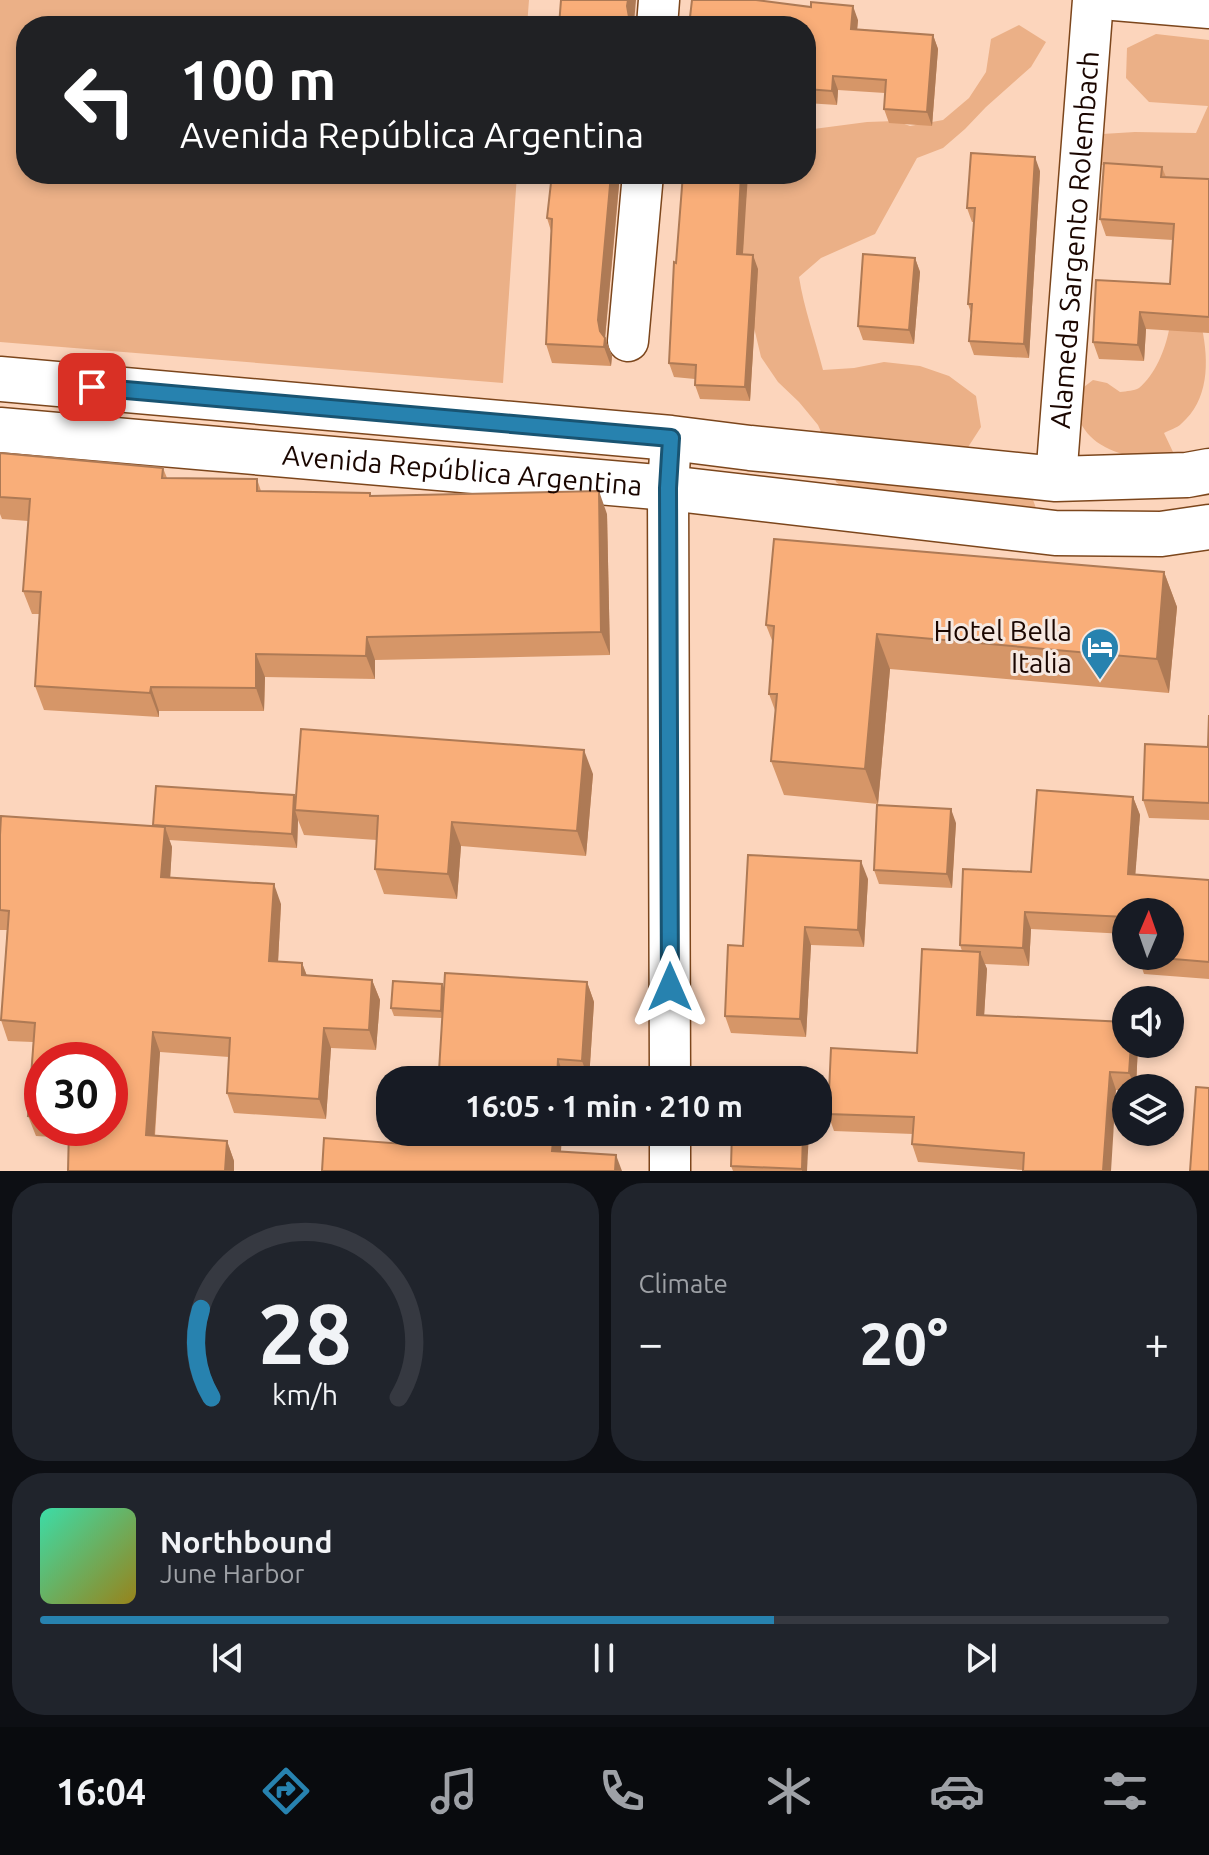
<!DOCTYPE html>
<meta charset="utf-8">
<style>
:root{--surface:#171b24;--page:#20242c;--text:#f1f3f6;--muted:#9ea1a6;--line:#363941;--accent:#2782af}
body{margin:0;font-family:Ubuntu,sans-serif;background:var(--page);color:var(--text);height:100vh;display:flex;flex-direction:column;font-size:30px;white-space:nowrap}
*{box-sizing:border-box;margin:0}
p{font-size:26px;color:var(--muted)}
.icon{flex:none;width:44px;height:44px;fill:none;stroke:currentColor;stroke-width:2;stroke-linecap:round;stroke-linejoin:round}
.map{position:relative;height:1171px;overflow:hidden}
.panel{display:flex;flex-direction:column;gap:12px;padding:12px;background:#0d0f14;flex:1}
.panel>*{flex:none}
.top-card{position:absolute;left:16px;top:16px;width:800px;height:168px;border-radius:32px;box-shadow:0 4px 12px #0003;background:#202124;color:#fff;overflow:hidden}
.needle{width:52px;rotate:2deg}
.buttons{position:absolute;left:1112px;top:898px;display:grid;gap:16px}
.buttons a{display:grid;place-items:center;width:72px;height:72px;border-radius:50%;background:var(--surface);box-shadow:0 4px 12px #0003;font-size:40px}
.speed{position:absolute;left:24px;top:1042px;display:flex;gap:16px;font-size:40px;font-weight:700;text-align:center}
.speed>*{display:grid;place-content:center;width:104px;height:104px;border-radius:50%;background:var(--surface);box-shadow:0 4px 12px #0003;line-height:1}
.speed .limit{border:12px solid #d22;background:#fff;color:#111}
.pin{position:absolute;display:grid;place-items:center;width:68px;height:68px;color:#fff;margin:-34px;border-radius:16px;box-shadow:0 4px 12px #0006}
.me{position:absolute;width:88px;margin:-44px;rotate:0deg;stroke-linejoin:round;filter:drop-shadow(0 0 6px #0008)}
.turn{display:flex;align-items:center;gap:28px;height:168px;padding:0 32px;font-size:36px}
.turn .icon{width:104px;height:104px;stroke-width:2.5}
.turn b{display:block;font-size:56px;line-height:68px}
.big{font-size:60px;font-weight:700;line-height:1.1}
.panel .tile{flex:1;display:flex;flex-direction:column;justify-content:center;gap:12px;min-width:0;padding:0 28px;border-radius:32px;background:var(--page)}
.panel .dial{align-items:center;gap:0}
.dial svg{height:208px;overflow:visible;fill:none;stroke:var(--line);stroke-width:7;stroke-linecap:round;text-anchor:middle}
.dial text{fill:var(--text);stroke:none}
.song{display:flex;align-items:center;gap:24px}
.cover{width:96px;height:96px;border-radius:12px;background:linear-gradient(135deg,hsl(160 70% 55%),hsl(50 70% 35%))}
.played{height:8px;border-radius:4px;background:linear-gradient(90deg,var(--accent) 65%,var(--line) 65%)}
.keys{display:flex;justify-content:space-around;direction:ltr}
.heat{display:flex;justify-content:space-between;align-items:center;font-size:44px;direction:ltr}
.panel .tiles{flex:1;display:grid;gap:12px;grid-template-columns:1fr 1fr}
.tile:last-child{grid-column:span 2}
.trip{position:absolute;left:376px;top:1066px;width:456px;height:80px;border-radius:32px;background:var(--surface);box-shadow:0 4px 12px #0003;font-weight:700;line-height:80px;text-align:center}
.menu{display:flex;height:128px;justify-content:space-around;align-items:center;background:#090b0e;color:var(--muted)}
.menu .icon{width:56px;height:56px}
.menu .active{color:var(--accent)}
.menu b{font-size:36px;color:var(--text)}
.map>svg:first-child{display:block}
.green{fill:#ebb087}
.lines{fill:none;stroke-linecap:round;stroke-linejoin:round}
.minor-casing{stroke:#7c461c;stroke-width:43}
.primary-casing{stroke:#7c461c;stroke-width:47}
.minor{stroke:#fff;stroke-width:40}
.primary{stroke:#fff;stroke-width:44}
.wall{fill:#d69668;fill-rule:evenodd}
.shaded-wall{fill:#ae7a55}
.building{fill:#f9ae79;stroke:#ae7a55;stroke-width:2}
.route-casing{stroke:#195472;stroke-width:20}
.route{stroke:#2782af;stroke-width:14}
.labels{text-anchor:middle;stroke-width:6;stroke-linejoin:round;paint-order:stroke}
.street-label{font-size:28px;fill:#1a0600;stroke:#f6e8e0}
.poi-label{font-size:28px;fill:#1a0600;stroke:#f6e8e0;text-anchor:end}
</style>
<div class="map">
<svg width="1209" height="1171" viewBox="0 0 1209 1171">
<rect width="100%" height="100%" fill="#fcd5bc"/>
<g class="green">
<polygon points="0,0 529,0 527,26 26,26 26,174 517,174 503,383 0,342"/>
<path d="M 1019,25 L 1046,42 L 1031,67 L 986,107 L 965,129 L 943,148 L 917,158 L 875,234 L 821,258 L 799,277 C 804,309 815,338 823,370 L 854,368 L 884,362 L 920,366 L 949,376 L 976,396 L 981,427 L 963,455 L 1032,497 L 1037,511 L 859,500 L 836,482 L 830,453 L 818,425 L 799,402 L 778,382 L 761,357 L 747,298 L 746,269 L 739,236 L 732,174 L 806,174 L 806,130 L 867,122 L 896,121 L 910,126 L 943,120 L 969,98 L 986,72 L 991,39 Z"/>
<polygon points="1156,34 1209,40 1209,188 1135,179 1100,164 1102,134 1135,132 1196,133 1208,106 1149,102 1126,78 1127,48"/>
<path d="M 1202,328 C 1209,362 1209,400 1181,424 C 1177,428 1169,430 1164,433 L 1173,452 L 1163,463 C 1141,460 1106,453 1090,436 C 1083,429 1078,418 1072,409 L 1080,390 L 1093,380 L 1107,383 L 1120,392 C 1127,391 1134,391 1139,388 C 1155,375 1165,350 1169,330 Z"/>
</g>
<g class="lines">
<defs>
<g id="minor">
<polyline points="1114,0 1209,8"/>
<polyline points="657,26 659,0"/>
<polyline points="628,341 643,174"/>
<path id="s1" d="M 1056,479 L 1093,0"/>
<polyline points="670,1080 668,488 671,438"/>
<polyline points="670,1132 670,1171"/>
</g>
<g id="primary">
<polyline points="0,379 671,438 750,448 1056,479 1187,475 1209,471"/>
<path id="s2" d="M 0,430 L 668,488 L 1055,533 L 1161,534 L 1209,527"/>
</g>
</defs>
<use href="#minor" class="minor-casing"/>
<use href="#primary" class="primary-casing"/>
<use href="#minor" class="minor"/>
<use href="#primary" class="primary"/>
</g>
<g class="wall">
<polygon points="761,2 858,20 857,29 933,35 938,49 932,126 889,123 884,109 885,93 838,90 837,105 806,103 806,26"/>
<polygon points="1162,167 1166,177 1209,179 1209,333 1146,329 1144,361 1099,359 1093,342 1170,284 1173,240 1106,236 1100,219"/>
<polygon points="1040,171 1029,358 974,355 969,341 971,313 968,304 974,222 972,222 967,208"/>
<polygon points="552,174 620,174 605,338 612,356 611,366 552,363 546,344 551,231 547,218"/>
<polygon points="745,205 743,254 758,269 750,401 700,399 695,385 695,379 674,377 669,363 676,263"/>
<polygon points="915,258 920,272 914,344 863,340 858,326"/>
<polygon points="0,453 163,468 167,478 257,479 261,491 370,493 371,496 607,514 610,655 375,660 375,679 265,677 264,711 159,711 159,717 44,710 35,686 40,614 32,614 23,591 28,521 2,519 0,514"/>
<polygon points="1164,572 1177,607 1169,693 890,669 878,804 784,795 771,761 776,713 769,694 773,643 766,625"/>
<polygon points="1209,715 1209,820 1149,818 1143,800 1208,747"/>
<path d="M 593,774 L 586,856 L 461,846 L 457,899 L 384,894 L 375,869 L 377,840 L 304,835 L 298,820 L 297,848 L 169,840 L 172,847 L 170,878 L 281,904 L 278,962 L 302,963 L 307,976 L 372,980 L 380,1000 L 376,1050 L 331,1048 L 326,1119 L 234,1113 L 227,1093 L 229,1057 L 160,1052 L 155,1136 L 227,1141 L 234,1161 L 234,1171 L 68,1171 L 68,1138 L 36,1136 L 28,1116 L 33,1042 L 8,1041 L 1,1020 L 7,930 L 0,930 L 0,835 L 153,826 L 153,825 L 295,798 ZM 42,1060 L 110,1128 L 42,1128 Z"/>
<polygon points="1133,797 1140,815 1135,874 1209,880 1209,979 1144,974 1138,956 1170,912 1126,912 1126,934 1031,929 1029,966 985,964 987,969 984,1016 1138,1044 1136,1088 1126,1088 1126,1090 1116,1090 1023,1170 918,1162 912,1144 913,1134 834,1131 828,1114 917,1053 962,951 960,945 1031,872"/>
<polygon points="956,823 952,888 879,884 874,870"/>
<polygon points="868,879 864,947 811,945 806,1037 731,1033 725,1016 743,946"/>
<polygon points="587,982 594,1002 589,1080 439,1071 442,1018 394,1016 391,1008 442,984 444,988"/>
<polygon points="732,1132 807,1171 733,1171 731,1166"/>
</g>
<g class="shaded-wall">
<polygon points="628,0 636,0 634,23 635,26 633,26 629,17 627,6"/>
<polygon points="853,6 858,20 856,43 851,29"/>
<polygon points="933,35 938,49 932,126 927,112"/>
<polygon points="833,76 838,90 837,105 832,91"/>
<polygon points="1035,157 1040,171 1029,358 1024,344"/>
<polygon points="611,174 620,174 605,338 612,356 611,366 604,347 598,320"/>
<polygon points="741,174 748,174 742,268 737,254"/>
<polygon points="753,255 758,269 750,401 745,387"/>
<polygon points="915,258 920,272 914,344 909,330"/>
<polygon points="1140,312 1146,329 1144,361 1138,345"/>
<polygon points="599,491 607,514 610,655 601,632"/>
<polygon points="1164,572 1177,607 1169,693 1157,659"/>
<polygon points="877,634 890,669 878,804 865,769"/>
<polygon points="367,637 375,660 375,679 366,656"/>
<polygon points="256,654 265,677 264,711 256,688"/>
<polygon points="151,687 159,711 159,717 150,693"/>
<polygon points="584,750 593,774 586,856 577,831"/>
<polygon points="294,795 299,809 295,810 298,820 297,848 292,834"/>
<polygon points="1133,797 1140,815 1134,892 1128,874"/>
<polygon points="951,809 956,823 952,888 947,874"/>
<polygon points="452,822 461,846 457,899 448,874"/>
<polygon points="165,827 172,847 169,897 161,877"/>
<polygon points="861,861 868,879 864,947 858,930"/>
<polygon points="274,884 281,904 277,981 269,961"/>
<polygon points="1025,912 1031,929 1029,966 1023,948"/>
<polygon points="805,927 811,945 806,1037 800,1019"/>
<polygon points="980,952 987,969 983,1033 977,1015"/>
<polygon points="302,963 310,984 302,975"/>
<polygon points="372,980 380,1000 376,1050 369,1030"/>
<polygon points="587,982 594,1002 589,1080 582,1061"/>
<polygon points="442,984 445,991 443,1018 441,1011"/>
<polygon points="324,1028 331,1048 326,1119 319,1099"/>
<polygon points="153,1032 160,1052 153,1156 146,1135"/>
<polygon points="1131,1044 1138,1044 1136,1088 1129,1073"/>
<polygon points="558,1059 565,1080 557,1080"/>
<polygon points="1110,1072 1116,1090 1111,1171 1103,1171"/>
<polygon points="554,1132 562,1132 560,1171 552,1151"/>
<polygon points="803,1132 809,1132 807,1171 802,1171 802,1169"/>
<polygon points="227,1141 234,1161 234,1171 225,1171"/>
<polygon points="616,1155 622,1171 615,1171"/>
</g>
<g class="building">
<polygon points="561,0 628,0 627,6 629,17 634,23 634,26 559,26"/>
<polygon points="692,0 756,0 811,7 811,2 853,6 851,29 933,35 927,112 884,109 886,80 833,76 832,91 806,89 806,26 689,26"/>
<polygon points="971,153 1035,157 1024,344 969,341 972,304 968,304 975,208 967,208"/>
<polygon points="1104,163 1162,167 1161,177 1209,179 1209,317 1140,312 1138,345 1093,342 1096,280 1170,284 1174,224 1100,219"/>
<polygon points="552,174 611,174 598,320 600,331 605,338 604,347 546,344 552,219 547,218"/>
<polygon points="683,174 741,174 737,254 753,255 745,387 695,385 696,365 669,363 674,262 676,263"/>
<polygon points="863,254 915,258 909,330 858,326"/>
<polygon points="0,453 163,468 162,478 257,479 257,491 370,493 370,496 599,491 601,632 367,637 366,656 256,654 256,688 151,687 150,693 35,686 41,592 23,591 30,499 0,497"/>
<polygon points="774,539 1164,572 1157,659 877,634 865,769 771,761 777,694 769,694 774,626 766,625"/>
<polygon points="1209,715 1209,803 1143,800 1145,744 1208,747"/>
<polygon points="301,729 584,750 577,831 452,822 448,874 375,869 378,816 295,810"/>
<polygon points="156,786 294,795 292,834 153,825"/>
<polygon points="1037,790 1133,797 1128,874 1209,880 1209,962 1138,956 1170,956 1170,912 1126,912 1126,917 1025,912 1023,948 960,945 963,869 1031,872"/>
<polygon points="877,805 951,809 947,874 874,870"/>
<polygon points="1,816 165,827 161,877 274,884 269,961 302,963 302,975 372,980 369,1030 324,1028 319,1099 227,1093 230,1038 153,1032 146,1135 227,1141 225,1171 68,1171 69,1128 110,1128 110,1060 42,1060 42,1117 28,1116 35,1023 1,1020 9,911 0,910 0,835"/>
<polygon points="748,855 861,861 858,930 805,927 800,1019 725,1016 728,945 743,946"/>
<polygon points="922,949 980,952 977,1015 1126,1022 1126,1044 1131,1044 1129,1073 1110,1072 1103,1171 1023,1171 1024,1153 912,1144 914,1117 828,1114 831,1048 917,1053"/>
<polygon points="445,973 587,982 582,1061 558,1059 557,1080 422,1080 423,1070 439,1071"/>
<polygon points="393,981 442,984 441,1011 391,1008"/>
<polygon points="1196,1087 1209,1088 1209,1171 1190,1171"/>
<polygon points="419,1132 554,1132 552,1151 616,1155 615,1171 322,1171 324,1138 418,1145"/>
<polygon points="732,1132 803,1132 802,1169 731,1166"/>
</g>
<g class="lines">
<defs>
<polyline id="route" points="92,387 671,438 668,488 670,987"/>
</defs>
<use href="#route" class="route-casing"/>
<use href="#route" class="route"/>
</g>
<defs>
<symbol id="hotel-pin" viewBox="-11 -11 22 30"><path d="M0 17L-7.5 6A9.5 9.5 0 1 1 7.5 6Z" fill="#2782af" stroke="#f6e8e0"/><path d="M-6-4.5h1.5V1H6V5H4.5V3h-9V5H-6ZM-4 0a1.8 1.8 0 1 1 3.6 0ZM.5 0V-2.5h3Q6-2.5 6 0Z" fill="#fff"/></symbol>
</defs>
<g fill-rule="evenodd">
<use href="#hotel-pin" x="1078" y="625" width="44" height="60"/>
</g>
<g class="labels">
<g class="street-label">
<text dy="10" stroke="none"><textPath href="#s1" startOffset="240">Alameda Sargento Rolembach</textPath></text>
<text dy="10" stroke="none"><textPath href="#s2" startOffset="464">Avenida República Argentina</textPath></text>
</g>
<g class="poi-label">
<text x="1072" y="641">Hotel Bella<tspan x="1072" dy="32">Italia</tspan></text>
</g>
</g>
</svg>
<div class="buttons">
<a><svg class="needle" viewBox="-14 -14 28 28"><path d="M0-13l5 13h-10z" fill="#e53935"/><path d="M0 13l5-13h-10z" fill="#9ea1a6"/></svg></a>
<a><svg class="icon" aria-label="sound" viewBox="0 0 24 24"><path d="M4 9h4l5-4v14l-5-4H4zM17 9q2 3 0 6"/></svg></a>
<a><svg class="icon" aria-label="layers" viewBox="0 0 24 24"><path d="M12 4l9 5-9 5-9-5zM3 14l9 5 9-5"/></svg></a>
</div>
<div class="speed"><div class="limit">30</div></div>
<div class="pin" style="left:92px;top:387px;background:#d93025"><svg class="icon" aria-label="arrive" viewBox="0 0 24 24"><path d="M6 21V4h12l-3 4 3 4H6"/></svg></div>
<svg class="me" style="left:670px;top:987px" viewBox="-20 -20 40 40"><path d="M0-17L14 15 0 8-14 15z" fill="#2782af" stroke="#fff" stroke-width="4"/></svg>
<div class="trip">16:05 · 1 min · 210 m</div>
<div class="top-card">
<div class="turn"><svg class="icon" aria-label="left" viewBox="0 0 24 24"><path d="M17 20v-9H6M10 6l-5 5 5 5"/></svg><div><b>100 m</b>Avenida República Argentina</div></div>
</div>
</div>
<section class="panel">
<div class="tiles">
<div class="tile dial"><svg viewBox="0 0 100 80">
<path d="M14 69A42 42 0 1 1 86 69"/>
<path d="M14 69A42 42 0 0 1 10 35" stroke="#2782af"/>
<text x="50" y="56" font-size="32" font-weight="700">28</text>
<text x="50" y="72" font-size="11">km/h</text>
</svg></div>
<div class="tile"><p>Climate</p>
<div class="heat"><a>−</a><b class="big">20°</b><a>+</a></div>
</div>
<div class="tile">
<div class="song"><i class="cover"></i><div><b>Northbound</b><p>June Harbor</p></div></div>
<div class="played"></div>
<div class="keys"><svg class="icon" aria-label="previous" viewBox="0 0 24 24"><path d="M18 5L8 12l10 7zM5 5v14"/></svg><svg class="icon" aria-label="pause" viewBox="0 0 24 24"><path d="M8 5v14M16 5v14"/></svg><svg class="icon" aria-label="next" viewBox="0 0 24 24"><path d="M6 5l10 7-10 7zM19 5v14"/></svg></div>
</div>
</div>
</section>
<nav class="menu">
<b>16:04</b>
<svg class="icon active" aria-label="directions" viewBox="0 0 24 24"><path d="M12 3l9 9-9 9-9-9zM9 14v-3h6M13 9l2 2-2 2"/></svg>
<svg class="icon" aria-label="music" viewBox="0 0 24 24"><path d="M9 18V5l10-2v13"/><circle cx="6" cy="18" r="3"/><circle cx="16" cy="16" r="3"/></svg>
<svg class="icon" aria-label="phone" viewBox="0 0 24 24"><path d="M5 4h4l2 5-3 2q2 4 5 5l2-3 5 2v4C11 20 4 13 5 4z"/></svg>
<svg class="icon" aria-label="climate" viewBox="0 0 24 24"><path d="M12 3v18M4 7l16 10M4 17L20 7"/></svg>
<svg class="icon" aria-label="car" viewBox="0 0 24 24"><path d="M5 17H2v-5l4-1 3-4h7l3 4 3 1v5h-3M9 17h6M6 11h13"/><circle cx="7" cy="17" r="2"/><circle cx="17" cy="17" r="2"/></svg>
<svg class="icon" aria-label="filters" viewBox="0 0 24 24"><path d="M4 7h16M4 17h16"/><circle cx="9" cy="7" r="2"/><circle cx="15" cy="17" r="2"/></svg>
</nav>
